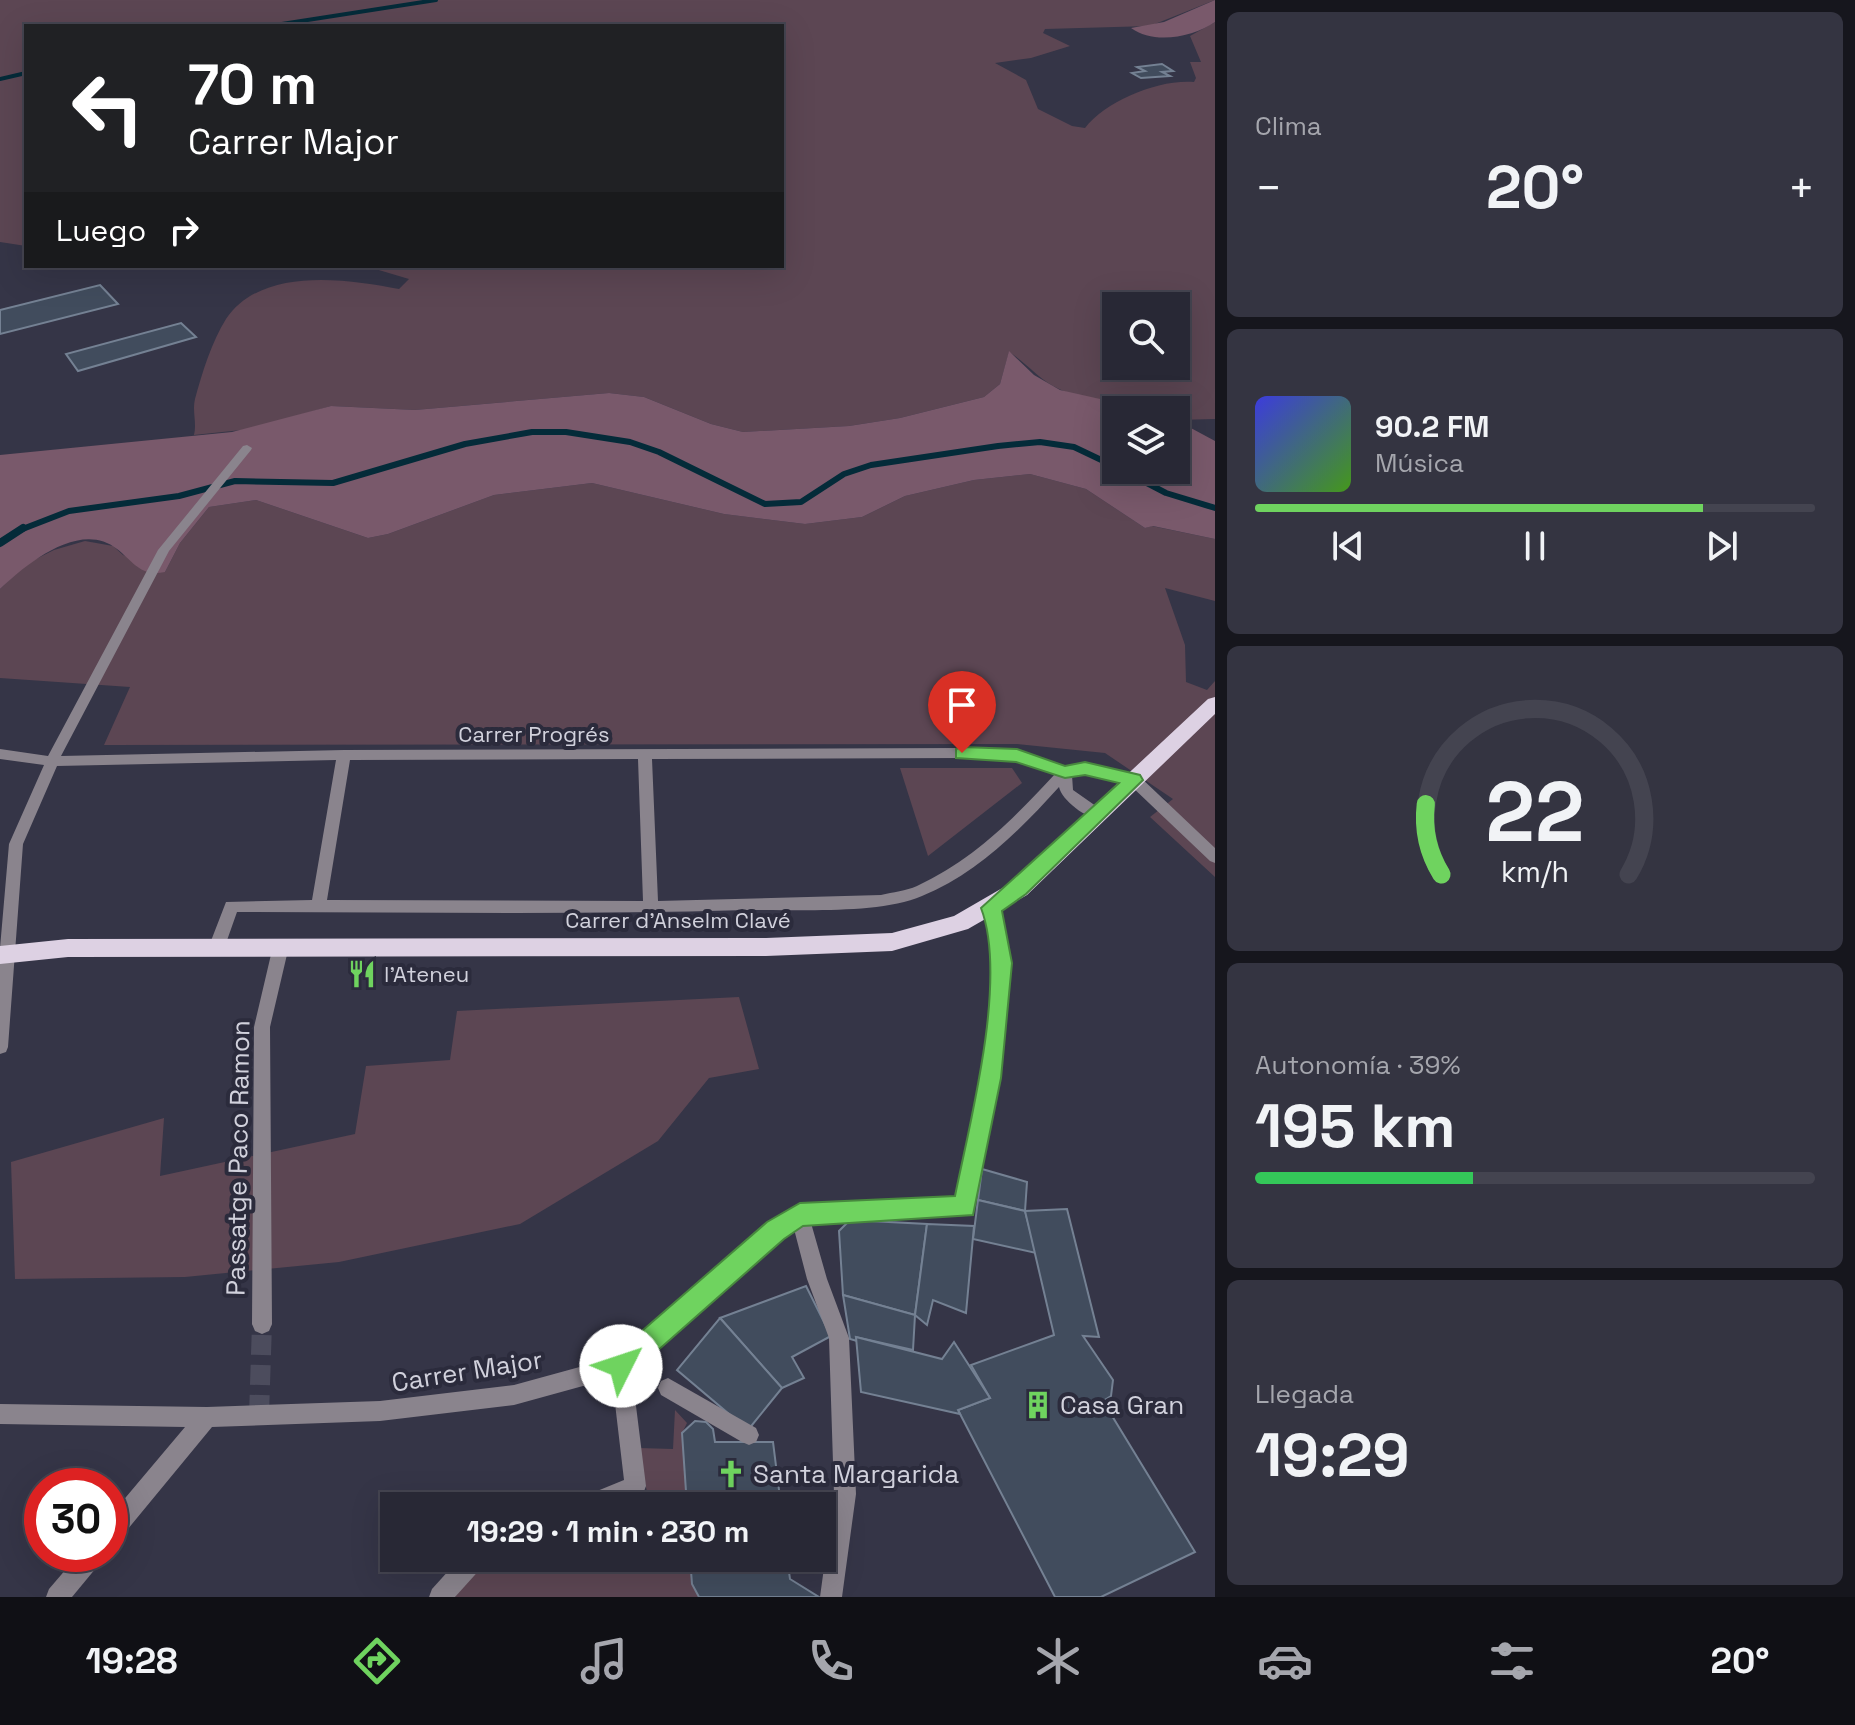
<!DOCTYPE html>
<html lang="es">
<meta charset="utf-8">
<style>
:root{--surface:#282835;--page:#343441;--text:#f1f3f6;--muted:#a5a6ad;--line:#444450;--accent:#6fd35f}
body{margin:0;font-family:"Space Grotesk",sans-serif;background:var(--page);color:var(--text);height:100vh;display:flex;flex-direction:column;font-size:30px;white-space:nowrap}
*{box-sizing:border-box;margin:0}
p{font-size:26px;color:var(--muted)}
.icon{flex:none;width:44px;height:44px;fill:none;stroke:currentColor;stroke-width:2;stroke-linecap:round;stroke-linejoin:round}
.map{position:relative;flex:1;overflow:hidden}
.drawer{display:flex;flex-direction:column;gap:12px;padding:12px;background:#16161d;width:640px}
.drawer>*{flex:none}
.top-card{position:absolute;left:24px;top:24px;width:760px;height:244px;border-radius:0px;box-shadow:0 8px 32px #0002,0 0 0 2px var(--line);background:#202124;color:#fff;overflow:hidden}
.fabs{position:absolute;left:1102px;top:292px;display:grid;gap:16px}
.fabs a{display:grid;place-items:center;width:88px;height:88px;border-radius:0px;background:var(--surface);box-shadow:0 8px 32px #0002,0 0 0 2px var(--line);font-size:40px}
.speed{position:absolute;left:24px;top:1468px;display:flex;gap:16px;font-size:40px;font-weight:700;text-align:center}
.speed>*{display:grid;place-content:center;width:104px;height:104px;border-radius:50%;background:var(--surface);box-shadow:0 8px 32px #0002,0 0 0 2px var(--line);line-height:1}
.speed .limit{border:12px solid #d22;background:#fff;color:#111}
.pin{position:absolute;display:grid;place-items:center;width:68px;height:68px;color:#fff;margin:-82px -34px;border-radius:50% 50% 50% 0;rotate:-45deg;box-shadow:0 0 8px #0007}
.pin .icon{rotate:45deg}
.me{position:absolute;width:88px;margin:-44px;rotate:49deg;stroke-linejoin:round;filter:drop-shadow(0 0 6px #0008)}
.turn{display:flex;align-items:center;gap:28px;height:168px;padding:0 32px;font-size:36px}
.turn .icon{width:104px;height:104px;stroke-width:2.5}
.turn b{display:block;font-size:56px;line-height:68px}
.then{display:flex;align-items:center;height:76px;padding:0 32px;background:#0003;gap:16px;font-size:30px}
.big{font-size:60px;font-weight:700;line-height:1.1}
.drawer .tile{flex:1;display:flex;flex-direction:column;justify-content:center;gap:12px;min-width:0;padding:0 28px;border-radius:12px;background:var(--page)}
.drawer .dial{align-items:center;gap:0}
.dial svg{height:208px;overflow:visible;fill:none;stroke:var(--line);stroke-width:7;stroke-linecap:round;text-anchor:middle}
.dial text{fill:var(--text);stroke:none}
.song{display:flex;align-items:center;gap:24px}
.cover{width:96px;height:96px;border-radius:12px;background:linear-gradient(135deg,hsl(240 70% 55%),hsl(100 70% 35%))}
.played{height:8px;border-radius:4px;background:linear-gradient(90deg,var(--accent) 80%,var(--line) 80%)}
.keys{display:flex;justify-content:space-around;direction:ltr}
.heat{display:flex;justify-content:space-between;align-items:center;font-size:44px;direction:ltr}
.charge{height:12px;border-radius:6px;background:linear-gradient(90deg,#34c759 39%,var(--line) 0)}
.trip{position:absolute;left:380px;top:1492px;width:456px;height:80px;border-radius:0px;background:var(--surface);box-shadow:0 8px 32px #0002,0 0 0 2px var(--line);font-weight:700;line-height:80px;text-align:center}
.tabs{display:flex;height:128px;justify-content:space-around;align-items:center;background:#101015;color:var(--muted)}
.tabs .icon{width:56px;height:56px}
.tabs .on{color:var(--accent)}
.tabs b{font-size:36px;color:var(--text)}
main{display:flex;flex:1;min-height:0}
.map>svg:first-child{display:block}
.green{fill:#5c4653;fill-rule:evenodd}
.forest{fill:#79596b}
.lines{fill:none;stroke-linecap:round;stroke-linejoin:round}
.stream-far2{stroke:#042b39;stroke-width:4}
.stream-far1{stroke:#042b39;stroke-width:6}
.stream{stroke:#042b39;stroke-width:8}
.building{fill:#414c5d;stroke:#748193;stroke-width:2}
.minor-tunnel{stroke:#4c4c5d;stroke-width:20;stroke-dasharray:20 10;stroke-linecap:butt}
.minor{fill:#8a848d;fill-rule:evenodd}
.major{fill:#ddd1e3;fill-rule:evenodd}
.route{fill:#6fd35f;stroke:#48893e;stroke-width:2}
.labels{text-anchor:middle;stroke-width:8;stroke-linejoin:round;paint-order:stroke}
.street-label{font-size:22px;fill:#d1d1dc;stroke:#2b2b3c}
.poi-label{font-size:22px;fill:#d1d1dc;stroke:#2b2b3c;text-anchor:start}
.near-street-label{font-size:26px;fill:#d1d1dc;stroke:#2b2b3c}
.near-poi-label{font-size:26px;fill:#d1d1dc;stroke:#2b2b3c;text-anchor:start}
</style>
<main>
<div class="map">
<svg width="1215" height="1597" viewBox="0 0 1215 1597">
<rect width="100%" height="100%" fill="#353547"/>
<g class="green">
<path d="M 0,0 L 1215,0 L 1150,26 L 1045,29 L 1043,33 L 1070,46 L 1031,58 L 995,63 L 1026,80 L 1038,109 L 1072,126 L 1085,128 C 1106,101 1158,79 1194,82 L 1196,78 L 1190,62 L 1201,62 L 1190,36 L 1215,22 L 1215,419 L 1176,420 L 1176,410 C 1148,410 1084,401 1059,389 C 1039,380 1027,363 1009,352 L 1000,384 L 984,397 L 900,418 L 849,426 L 743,432 L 711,424 L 644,397 L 609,393 L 415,410 L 331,406 L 251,429 L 194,435 C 197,423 192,411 195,399 C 202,373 212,341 226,319 C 262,266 347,279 399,289 L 409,279 L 372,268 L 317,266 L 782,266 L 782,26 L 26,26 L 26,246 L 0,242 ZM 1116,306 L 1176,306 L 1176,366 L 1116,366 Z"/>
<polygon points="1030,474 1086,489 1145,528 1152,526 1215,539 1215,601 1165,588 1185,645 1186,682 1207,690 1215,681 1215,877 1150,817 1173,799 1105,753 1017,744 104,745 130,687 0,678 0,589 26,564 54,550 85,541 113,546 123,555 165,572 180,543 209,507 256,500 368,538 388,534 494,495 592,483 724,514 805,524 862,517 905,496 974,480"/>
<polygon points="900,768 1012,768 1022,783 928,856"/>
<polygon points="739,997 759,1069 709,1078 658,1141 520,1224 339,1262 185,1277 15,1279 11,1162 164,1118 160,1176 355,1134 366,1066 450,1060 457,1011"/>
<polygon points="675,1410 687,1423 682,1433 687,1506 610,1506 647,1492 638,1448 673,1449"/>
<polygon points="491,1558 690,1558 692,1584 699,1597 455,1597 473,1567"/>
</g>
<g class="forest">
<path d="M 1215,0 L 1215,22 C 1193,37 1154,45 1131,28 L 1164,22 Z"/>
<path d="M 1009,351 L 1034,375 L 1060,390 L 1149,410 L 1116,410 L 1116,470 L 1176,470 L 1176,420 L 1215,441 L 1215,539 L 1153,526 L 1145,528 L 1086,489 L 1030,474 L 974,480 L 905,496 L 862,517 L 805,524 L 724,514 L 592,483 L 494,495 L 388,534 L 368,538 L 256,500 L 209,507 L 180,543 L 165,572 C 140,577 134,562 117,549 C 80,519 25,565 0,589 L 0,455 L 232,432 L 331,406 L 415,410 L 609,393 L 644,397 L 711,424 L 743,432 L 849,426 L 900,418 L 984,397 L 1000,384 Z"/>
</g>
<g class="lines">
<g class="stream-far2">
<polyline points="269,26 436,0"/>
<polyline points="0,79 26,73"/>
</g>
<g class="stream-far1">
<polyline points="1122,470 1166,493 1215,508"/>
<polyline points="20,530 69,511 179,496 235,481 333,483 465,444 532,432 566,432 630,442 659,452 765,504 801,502 844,474 871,465 998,446 1040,442 1074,447 1116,467"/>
</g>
<polyline class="stream" points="0,543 23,528"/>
</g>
<g class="building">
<polygon points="1162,64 1173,71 1162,72 1170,76 1141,78 1132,73 1145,71 1137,67"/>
<polygon points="100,285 118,304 0,334 0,310"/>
<polygon points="181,323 196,337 78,371 66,354"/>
<polygon points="982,1169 1027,1182 1025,1211 978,1200"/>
<polygon points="978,1200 1025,1211 1036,1253 973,1239"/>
<polygon points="1067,1209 1099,1337 1083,1336 1113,1380 1111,1396 1103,1401 1195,1552 1101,1597 1055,1597 958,1410 990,1398 971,1365 1054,1335 1025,1211"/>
<polygon points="850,1220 927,1224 915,1315 843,1295 839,1231"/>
<polygon points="927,1224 974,1226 966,1313 933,1300 927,1325 915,1315"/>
<polygon points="806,1286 831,1336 792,1357 804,1378 782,1388 720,1318"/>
<polygon points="843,1295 915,1315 913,1350 856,1337 857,1341 850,1339"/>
<polygon points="720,1318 782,1388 748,1430 677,1370"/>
<polygon points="856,1337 942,1359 954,1342 990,1398 958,1410 960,1414 861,1392"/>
<polygon points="695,1421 706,1422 713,1429 715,1442 773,1442 781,1506 687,1506 682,1433"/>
<polygon points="690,1558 787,1558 790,1579 819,1597 699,1597 692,1584"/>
</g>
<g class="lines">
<polyline class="minor-tunnel" points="259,1415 262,1324"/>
<g class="minor">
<path d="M 247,445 L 252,448 L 251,450 L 169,551 L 61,756 L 344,750 L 962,748 L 1017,751 L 1065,767 L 1085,763 L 1139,776 L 1215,848 L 1215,863 L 1210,861 L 1129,784 L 1085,773 L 1072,775 L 1073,790 L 1103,811 L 1105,815 L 1103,819 C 1089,821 1062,801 1059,787 C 1020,830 977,874 922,896 C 877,915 797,909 747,910 C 577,915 407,912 237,912 L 225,946 L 223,950 L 217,952 L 211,950 L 209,946 L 226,902 L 312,900 L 336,760 L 57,766 L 23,844 L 8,1047 L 6,1052 L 0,1054 L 0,948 L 9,844 L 44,765 L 0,759 L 0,749 L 48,756 L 158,550 L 243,446 ZM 962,758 L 1016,761 L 1055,774 C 1013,819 975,859 917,886 C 906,891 893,892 881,895 L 658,901 L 652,759 ZM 638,759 L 643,901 L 327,900 L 350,760 Z"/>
<path d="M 991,902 L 996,904 L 999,908 C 1018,987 1002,1068 986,1147 C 981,1168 979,1193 970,1213 L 964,1216 L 811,1223 L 827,1279 L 849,1338 L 856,1494 L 842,1597 L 820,1597 L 834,1494 L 829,1338 L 807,1279 L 794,1229 L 782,1237 L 639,1364 L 645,1367 L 648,1374 L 645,1381 L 638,1384 L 633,1382 L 646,1486 L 643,1494 L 613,1506 L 577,1506 L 580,1498 L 624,1480 L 612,1378 L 514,1405 L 380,1421 L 212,1427 L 118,1541 L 110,1544 L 110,1516 L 185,1427 L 0,1424 L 0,1404 L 207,1407 L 380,1401 L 514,1385 L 616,1357 L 768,1225 L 800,1206 L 957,1199 C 978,1104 1007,1004 983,908 L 986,904 Z"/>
<polygon points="281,940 287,942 289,946 270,1027 272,1324 269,1331 262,1334 255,1331 252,1324 254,1027 273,946 275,942"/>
<polygon points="668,1378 756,1428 759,1435 756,1442 749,1445 742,1442 661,1395 658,1388 661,1381"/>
<polygon points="79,1554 104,1554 101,1562 72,1597 46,1597 49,1589"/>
<polygon points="460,1558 486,1558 483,1566 455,1597 429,1597 432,1589"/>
</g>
<polygon class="major" points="1215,697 1215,714 1027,895 968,929 892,951 766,956 68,957 0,964 0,946 68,939 766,938 892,933 954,916 1011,883 1208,699"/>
</g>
<path class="route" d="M 962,747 L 1017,749 L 1065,766 L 1085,762 L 1140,775 L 1143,780 L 1026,894 L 1002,911 L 1012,963 L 1001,1078 L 973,1215 L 803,1226 L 784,1239 L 630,1375 L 621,1379 L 612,1375 L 608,1366 L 612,1357 L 767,1222 L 800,1203 L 955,1196 C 970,1121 1008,979 981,908 L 1119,783 L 1085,775 L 1065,778 L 1016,762 L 956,758 L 956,749 Z"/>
<defs>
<symbol id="restaurant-bare" viewBox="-9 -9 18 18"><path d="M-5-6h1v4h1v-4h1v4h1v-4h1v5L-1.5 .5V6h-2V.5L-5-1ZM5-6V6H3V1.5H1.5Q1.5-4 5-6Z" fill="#6fd35f" stroke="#2b2b3c" stroke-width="2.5" paint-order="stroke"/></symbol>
<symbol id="building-bare" viewBox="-9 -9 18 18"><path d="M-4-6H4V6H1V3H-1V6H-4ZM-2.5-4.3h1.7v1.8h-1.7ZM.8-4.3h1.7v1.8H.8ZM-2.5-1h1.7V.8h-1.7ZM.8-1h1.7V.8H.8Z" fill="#6fd35f" stroke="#2b2b3c" stroke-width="2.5" paint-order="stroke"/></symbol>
<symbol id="church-bare" viewBox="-9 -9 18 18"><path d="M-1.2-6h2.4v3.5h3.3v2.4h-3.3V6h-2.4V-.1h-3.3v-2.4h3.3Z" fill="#6fd35f" stroke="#2b2b3c" stroke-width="2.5" paint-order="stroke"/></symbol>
</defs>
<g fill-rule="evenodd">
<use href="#restaurant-bare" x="342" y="954" width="40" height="40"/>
<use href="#building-bare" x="1018" y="1385" width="40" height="40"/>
<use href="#church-bare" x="711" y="1454" width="40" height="40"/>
</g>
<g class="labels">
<g class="street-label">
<text x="534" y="742">Carrer Progrés</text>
<text x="678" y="928">Carrer d'Anselm Clavé</text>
</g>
<g class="poi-label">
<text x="384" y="982">l'Ateneu</text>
</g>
<g class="near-street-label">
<text transform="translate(238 1158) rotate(-89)" y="9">Passatge Paco Ramon</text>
<text transform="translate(467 1371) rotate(-9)" y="9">Carrer Major</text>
</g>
<g class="near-poi-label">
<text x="1060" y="1414">Casa Gran</text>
<text x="753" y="1483">Santa Margarida</text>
</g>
</g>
</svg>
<div class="fabs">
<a><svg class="icon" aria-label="search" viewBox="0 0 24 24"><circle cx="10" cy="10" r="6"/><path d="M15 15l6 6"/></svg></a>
<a><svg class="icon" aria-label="layers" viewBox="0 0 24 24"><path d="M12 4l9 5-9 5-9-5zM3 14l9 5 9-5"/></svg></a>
</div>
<div class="speed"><div class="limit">30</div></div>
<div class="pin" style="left:962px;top:753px;background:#d93025"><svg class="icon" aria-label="arrive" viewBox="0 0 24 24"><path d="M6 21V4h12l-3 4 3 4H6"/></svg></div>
<svg class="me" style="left:621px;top:1366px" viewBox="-20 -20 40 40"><circle r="19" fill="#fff"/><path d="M0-13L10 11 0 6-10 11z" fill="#6fd35f"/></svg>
<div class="trip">19:29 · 1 min · 230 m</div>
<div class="top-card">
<div class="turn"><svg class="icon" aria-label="left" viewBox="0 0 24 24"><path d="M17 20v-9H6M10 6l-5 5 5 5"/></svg><div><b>70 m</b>Carrer Major</div></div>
<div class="then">Luego<svg class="icon" aria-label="right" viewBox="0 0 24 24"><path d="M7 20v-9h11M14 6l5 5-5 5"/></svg></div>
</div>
</div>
<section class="drawer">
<div class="tile"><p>Clima</p>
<div class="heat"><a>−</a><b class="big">20°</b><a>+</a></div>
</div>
<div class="tile">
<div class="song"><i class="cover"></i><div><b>90.2 FM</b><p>Música</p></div></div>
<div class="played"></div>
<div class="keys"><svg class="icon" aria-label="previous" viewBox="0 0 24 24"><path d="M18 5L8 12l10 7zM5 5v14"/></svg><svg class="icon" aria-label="pause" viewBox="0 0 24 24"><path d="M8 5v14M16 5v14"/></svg><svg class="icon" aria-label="next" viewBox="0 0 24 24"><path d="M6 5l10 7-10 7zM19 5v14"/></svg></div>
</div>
<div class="tile dial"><svg viewBox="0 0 100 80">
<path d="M14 69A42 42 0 1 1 86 69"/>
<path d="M14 69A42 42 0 0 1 8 42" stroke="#6fd35f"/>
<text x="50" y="56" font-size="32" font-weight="700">22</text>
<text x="50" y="72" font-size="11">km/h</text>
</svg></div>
<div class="tile"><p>Autonomía · 39%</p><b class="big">195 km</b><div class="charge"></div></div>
<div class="tile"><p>Llegada</p><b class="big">19:29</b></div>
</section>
</main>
<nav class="tabs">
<b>19:28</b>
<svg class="icon on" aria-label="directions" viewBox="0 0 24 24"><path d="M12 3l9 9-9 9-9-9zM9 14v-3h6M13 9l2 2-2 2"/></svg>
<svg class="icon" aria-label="music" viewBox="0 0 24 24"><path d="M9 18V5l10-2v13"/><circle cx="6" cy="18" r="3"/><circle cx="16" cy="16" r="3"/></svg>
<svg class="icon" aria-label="phone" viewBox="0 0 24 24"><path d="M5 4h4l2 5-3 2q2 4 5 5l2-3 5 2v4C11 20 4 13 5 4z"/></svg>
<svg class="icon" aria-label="climate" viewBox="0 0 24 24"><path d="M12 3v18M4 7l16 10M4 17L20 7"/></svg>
<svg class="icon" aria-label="car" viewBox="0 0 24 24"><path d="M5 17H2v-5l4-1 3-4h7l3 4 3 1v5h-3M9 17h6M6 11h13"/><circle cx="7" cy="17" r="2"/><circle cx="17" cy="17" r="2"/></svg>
<svg class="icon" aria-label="filters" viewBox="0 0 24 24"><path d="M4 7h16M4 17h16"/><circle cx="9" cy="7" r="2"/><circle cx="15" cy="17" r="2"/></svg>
<b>20°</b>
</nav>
